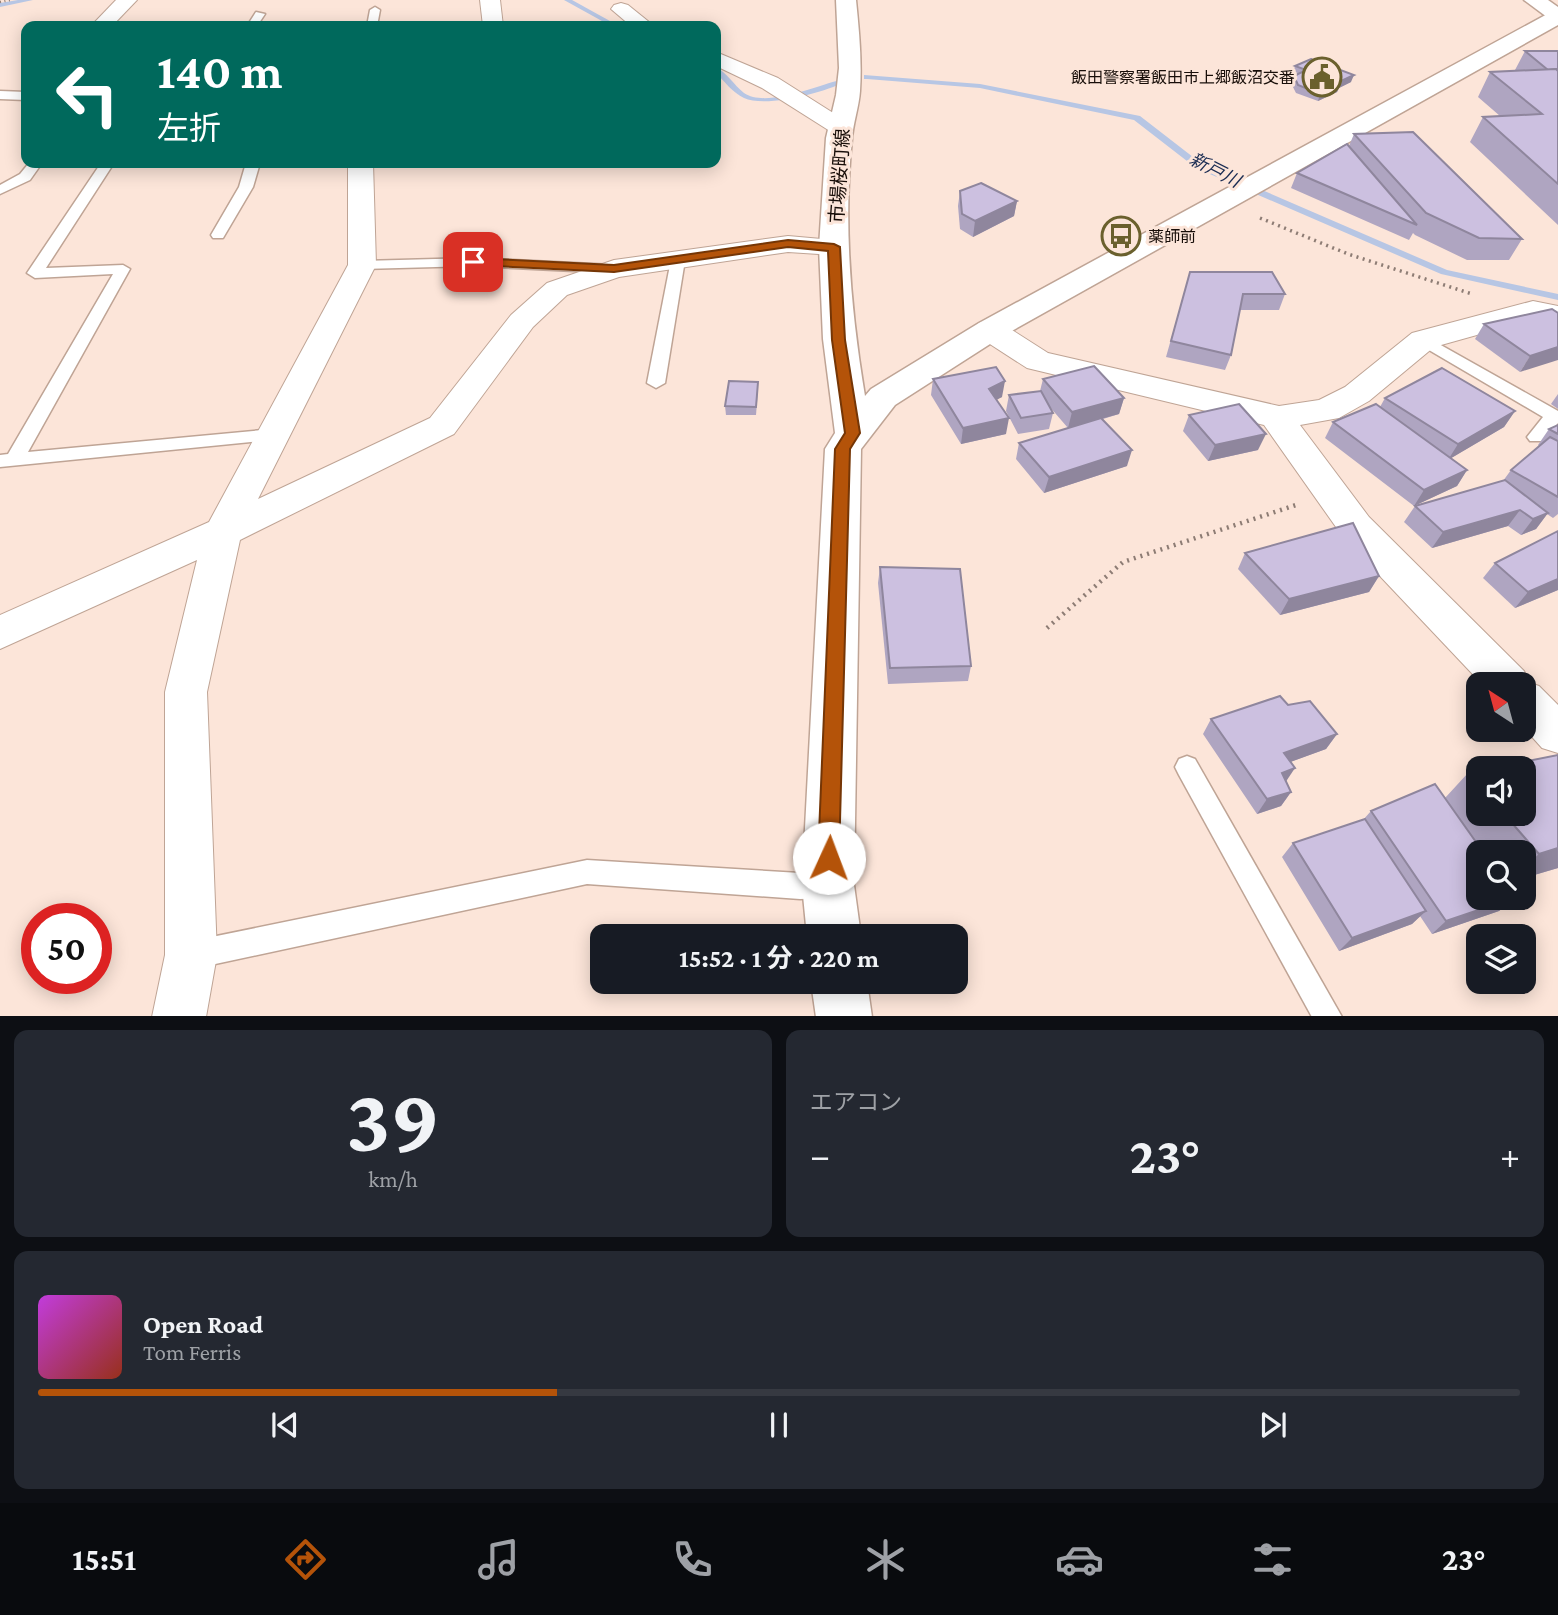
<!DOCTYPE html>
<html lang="ja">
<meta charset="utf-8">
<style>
:root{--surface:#171b24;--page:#242831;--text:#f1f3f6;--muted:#9ea1a6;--line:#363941;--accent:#b45309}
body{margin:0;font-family:"Crimson Pro","Noto Sans JP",serif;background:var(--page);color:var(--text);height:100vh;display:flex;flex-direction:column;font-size:26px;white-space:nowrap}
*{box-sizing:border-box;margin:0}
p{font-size:23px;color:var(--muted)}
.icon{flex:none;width:38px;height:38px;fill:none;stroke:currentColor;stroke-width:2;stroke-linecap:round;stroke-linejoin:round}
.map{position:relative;height:1016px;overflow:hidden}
.drawer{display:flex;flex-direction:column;gap:14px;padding:14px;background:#0d0f14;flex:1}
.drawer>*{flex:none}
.guide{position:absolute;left:21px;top:21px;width:700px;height:147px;border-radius:14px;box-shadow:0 4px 18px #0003;background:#00695c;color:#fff;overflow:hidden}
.needle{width:46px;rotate:324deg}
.buttons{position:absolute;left:1466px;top:672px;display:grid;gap:14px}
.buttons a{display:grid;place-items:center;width:70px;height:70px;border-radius:14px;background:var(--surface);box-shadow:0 4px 18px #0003;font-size:35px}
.speed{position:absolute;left:21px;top:903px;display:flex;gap:14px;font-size:35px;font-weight:700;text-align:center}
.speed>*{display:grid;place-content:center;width:91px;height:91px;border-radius:50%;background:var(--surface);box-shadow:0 4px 18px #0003;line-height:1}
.speed .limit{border:10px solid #d22;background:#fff;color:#111}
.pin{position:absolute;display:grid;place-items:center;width:60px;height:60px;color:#fff;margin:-30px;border-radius:14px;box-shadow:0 4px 10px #0006}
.me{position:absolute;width:77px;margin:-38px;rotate:2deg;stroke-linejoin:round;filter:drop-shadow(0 0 5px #0008)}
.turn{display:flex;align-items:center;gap:24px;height:147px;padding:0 21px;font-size:32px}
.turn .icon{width:91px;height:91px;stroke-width:2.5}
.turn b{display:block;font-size:49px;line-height:60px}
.big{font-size:52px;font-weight:700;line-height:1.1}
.drawer .widget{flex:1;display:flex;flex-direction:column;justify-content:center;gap:10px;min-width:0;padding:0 24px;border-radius:14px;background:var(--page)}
.drawer .dial{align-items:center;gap:0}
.dial b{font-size:91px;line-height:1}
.song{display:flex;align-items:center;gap:21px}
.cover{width:84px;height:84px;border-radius:10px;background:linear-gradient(135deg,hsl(290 70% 55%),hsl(10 70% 35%))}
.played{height:7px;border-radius:4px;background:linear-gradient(90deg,var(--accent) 35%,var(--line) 35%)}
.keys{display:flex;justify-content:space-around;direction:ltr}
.heat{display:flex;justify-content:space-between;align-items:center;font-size:38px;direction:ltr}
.drawer .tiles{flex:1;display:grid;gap:14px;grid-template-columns:1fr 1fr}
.widget:last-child{grid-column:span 2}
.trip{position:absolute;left:590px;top:924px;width:378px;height:70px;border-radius:14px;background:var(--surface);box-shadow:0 4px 18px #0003;font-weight:700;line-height:70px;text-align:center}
.tab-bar{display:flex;height:112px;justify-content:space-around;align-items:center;background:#090b0e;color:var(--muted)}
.tab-bar .icon{width:49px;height:49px}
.tab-bar .on{color:var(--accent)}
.tab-bar b{font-size:32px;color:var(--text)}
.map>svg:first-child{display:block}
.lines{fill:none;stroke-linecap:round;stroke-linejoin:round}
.stream{fill:#b7c6e4;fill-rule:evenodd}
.lane-casing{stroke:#bfa495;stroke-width:3}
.street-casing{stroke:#bfa495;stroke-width:2}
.secondary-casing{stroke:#bfa495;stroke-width:3}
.highway-casing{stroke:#bfa495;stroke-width:3}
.path-far2{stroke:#8d7c74;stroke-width:2.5;stroke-dasharray:1 3.5;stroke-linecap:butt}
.path-far1{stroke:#8d7c74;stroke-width:3.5;stroke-dasharray:2 4.5;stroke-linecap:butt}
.path{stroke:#8d7c74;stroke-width:4.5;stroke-dasharray:2 5;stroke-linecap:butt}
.lane{fill:#fff;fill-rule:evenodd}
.street{fill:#fff;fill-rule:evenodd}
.secondary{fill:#fff;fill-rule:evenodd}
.highway{fill:#fff;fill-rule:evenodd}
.wall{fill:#afa5c1}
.shaded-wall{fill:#8f869d}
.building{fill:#ccc0e0;stroke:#8f869d;stroke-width:2}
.route{fill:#b45309;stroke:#753606;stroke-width:2}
.labels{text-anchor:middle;stroke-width:6;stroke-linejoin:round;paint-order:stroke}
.far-poi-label{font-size:16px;fill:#180e09;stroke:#fce5d9;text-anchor:end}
.far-water-label{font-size:18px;font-style:italic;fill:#182a51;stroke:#fce5d9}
.street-label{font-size:19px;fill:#180e09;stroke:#fce5d9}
</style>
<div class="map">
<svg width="1558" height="1017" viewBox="0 0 1558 1017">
<rect width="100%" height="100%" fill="#fce5d9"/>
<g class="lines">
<g class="stream">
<polygon points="18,0 33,0 0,7 0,3"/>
<polygon points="564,0 572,0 619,26 611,26"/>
<path d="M 716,67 C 727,73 734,85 744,93 C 766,108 816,86 840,80 L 844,82 C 824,93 765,108 744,98 C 733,93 724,81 716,73 Z"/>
<polygon points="864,75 980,84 1140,116 1202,164 1447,270 1558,294 1558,300 1441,274 1196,168 1134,120 980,88 867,79 864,79"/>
</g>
<defs>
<g id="lane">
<polygon points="375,7 380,10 377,26 367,26 370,10"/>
<polygon points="256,12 265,14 257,26 247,26"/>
<polygon points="0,91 26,92 26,100 0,99"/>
<polygon points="29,163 42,163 30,180 0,194 0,185 20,174"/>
<polygon points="101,163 114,163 46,268 123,265 130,269 28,452 274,429 283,435 280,439 0,467 0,455 8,454 113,274 35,278 27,273"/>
<polygon points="246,163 260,163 253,187 223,238 213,238 211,235 239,187"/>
<polygon points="678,256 685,260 665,383 656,388 647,383 671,260"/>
<polygon points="473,258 614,265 621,269 614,273 473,266 362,269 355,265 362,261"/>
<polygon points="1423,335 1558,411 1558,423 1542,441 1530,441 1527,437 1543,417 1417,343 1415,340 1417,337"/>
<polygon points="1187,756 1195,759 1342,1017 1312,1017 1179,775 1175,767 1179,759"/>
<polygon points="587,860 800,873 828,872 837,876 841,885 837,894 828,898 800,899 587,884 192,969 182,965 178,955 182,945 192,941"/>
</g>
<g id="street">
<polygon points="116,0 137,0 112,26 91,26"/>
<polygon points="480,0 500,0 503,26 483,26"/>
<polygon points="621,3 628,5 654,26 631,26 611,9 614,5"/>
<polygon points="716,52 778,78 849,123 853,128 849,133 833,133 762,88 716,66"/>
<polygon points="348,163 373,163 376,265 258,499 430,418 511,315 547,283 614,260 788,236 844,241 848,247 844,253 834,255 788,252 619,277 567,295 533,327 454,434 240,540 207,692 217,955 206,1017 152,1017 165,955 165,692 197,560 0,649 0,615 209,522 348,265"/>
<polygon points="1533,301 1558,306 1558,324 1534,319 1434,347 1369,401 1339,418 1300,425 1369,517 1524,671 1530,683 1539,686 1558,705 1558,753 1542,748 1524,728 1524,684 1482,684 1343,537 1264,425 1027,368 979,337 975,330 979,323 990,321 1001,323 1048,353 1279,406 1319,400 1345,387 1412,333"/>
</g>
<g id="secondary">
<path d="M 836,0 L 856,0 C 859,30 862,61 860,91 C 859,107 853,123 852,139 C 843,224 851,312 865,396 L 871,389 L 979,323 L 1551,12 L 1558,10 L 1558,25 L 1001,337 L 895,405 L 861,449 L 854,885 L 861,936 L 807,936 L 802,885 L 825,449 L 835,433 L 823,339 L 819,247 L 826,138 L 836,95 L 839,68 Z"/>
<polygon points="811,982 867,982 872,1017 816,1017"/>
</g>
<polygon id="highway" points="1524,0 1548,0 1558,7 1558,22 1551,20"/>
</defs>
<use href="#lane" class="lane-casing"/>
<use href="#street" class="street-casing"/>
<use href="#secondary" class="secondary-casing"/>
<use href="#highway" class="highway-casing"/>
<polyline class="path-far2" points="0,2 10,0"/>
<polyline class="path-far1" points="1260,218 1348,254 1472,294"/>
<polyline class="path" points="1047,628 1123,562 1296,505"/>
<use href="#lane" class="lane"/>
<use href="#street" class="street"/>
<use href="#secondary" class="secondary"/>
<use href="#highway" class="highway"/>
</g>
<g class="wall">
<polygon points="1525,51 1558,51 1558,225 1470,142 1483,117 1500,116 1478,97 1490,72 1516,71 1515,70"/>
<polygon points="1295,66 1351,82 1339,88 1337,92 1318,101 1296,93 1291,83 1294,76 1297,75 1293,73"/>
<polygon points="1354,134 1522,239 1509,260 1467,260 1415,235 1413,233 1409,240 1291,188 1297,173 1349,146"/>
<polygon points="960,191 1017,201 1014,216 973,237 960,229 958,206"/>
<polygon points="1190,272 1285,294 1279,310 1240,310 1231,355 1225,370 1166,357"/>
<polygon points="1558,313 1520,372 1475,339 1484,324"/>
<polygon points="933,379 1002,397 997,399 1006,434 961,444 931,395"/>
<polygon points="1043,379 1124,398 1119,414 1103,419 1127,466 1044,493 1016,459 1019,443 1068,428 1049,406 1053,413 1049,429 1018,434 1006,411 1009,395 1040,391"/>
<polygon points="758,390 756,415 726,415 725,406"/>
<polygon points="1558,394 1558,409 1551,404"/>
<polygon points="1385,398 1515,411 1504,427 1451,458 1467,470 1457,486 1414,506 1325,438 1333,422 1380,407"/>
<polygon points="1189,415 1258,450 1208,461 1183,431"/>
<polygon points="1558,425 1558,514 1553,518 1547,514 1536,529 1521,535 1508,526 1432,548 1404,522 1415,506 1503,481 1511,470 1539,446 1538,445 1549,429"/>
<polygon points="1558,531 1558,590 1515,608 1483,578 1495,563"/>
<polygon points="1245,553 1379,576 1369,592 1280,615 1238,569"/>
<polygon points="880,567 971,666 968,681 888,684 878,583"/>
<polygon points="1211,719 1337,734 1326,749 1290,762 1286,781 1291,792 1281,806 1257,814 1203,734"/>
<polygon points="1479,771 1479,814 1524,814 1558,868 1524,878 1524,852 1479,852 1515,898 1499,911 1432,934 1420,916 1412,924 1339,951 1282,857 1293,843 1363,820 1371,811 1445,798 1468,773"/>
</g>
<g class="shaded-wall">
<polygon points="1354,75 1351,82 1339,88 1337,92 1318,101 1320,94 1337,87 1339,82"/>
<polygon points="1017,201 1014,216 973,237 975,221"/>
<polygon points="1558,347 1558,360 1520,372 1530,356"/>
<polygon points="1005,381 1002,397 987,405 989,389"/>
<polygon points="1124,398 1119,414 1068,428 1072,412"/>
<polygon points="1515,411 1504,427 1448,460 1458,444"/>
<polygon points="1009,418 1006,434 961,444 963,428"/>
<polygon points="1266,434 1258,450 1208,461 1215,445"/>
<polygon points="1132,450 1127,466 1044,493 1049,477"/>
<polygon points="1467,470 1457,486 1414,506 1424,490"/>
<polygon points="1520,510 1508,526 1432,548 1443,532"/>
<polygon points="1548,513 1536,529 1521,535 1533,519"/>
<polygon points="1379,576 1369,592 1280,615 1289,599"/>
<polygon points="1558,579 1558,590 1515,608 1528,592"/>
<polygon points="1337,734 1326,749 1274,768 1284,753"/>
<polygon points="1295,768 1285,783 1282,773"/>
<polygon points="1291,792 1281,806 1257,814 1267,799"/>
<polygon points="1558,848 1558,868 1524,878 1524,867 1539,854"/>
<polygon points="1515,898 1499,911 1432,934 1446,921"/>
<polygon points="1426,911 1412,924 1339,951 1352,938"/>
</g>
<g class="building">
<polygon points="1525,51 1558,51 1558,71 1556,69 1548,70"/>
<polygon points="1311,59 1354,75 1339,82 1295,66"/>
<polygon points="1556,69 1558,71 1558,184 1483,117 1542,114 1490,72"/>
<polygon points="1304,71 1340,85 1320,94 1298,85 1294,76"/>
<polygon points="1413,132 1522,239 1479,238 1426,213 1354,134"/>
<polygon points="1347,144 1417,225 1297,173"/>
<polygon points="981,183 1017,201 975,221 962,214 960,191"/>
<polygon points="1190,272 1272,272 1285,294 1243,294 1231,355 1171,341"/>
<polygon points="1552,309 1558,313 1558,347 1530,356 1484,324"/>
<polygon points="1094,366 1124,398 1072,412 1043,379"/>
<polygon points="996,367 1005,381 989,389 1009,418 963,428 933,379"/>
<polygon points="1442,368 1515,411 1458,444 1385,398"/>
<polygon points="729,381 758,382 756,407 725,406"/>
<polygon points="1041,391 1053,413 1021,418 1009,395"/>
<polygon points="1239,404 1266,434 1215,445 1189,415"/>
<polygon points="1376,404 1467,470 1424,490 1333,422"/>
<polygon points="1101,418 1132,450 1049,477 1019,443"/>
<polygon points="1558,425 1558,434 1549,429"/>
<polygon points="1550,437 1558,441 1558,497 1511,470"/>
<polygon points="1505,480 1548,513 1533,519 1520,510 1443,532 1415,506"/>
<polygon points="1353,523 1379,576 1289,599 1245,553"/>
<polygon points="1558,531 1558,579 1528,592 1495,563"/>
<polygon points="880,567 960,569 971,666 890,668"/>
<polygon points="1280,696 1288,705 1310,701 1337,734 1284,753 1295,768 1282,773 1291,792 1267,799 1211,719"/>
<polygon points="1558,755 1558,848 1539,854 1504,814 1524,814 1524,768 1493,768"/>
<polygon points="1479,771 1479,786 1468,773"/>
<polygon points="1435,784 1483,852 1479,852 1479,898 1514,898 1446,921 1371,811"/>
<polygon points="1365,819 1426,911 1352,938 1293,843"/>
</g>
<polygon class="route" points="788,240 834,244 840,247 845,340 860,433 850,449 839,858 836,865 829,868 821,865 818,858 835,449 845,433 832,340 828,251 788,247 614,272 473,265 467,262 473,258 614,265"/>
<defs>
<symbol id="civic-ring" viewBox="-11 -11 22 22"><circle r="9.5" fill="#fce5d9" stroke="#6a602d" stroke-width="1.5"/><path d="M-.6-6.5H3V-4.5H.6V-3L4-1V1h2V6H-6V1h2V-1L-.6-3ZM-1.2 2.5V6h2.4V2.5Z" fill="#6a602d"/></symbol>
<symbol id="bus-ring" viewBox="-11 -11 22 22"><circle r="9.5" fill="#fce5d9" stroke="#6a602d" stroke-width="1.5"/><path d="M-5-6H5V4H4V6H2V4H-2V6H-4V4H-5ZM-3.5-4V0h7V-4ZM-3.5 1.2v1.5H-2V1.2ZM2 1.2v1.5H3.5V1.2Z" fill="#6a602d"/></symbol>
</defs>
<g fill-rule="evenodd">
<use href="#civic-ring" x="1300" y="55" width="44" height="44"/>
<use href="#bus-ring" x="1099" y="214" width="44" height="44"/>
</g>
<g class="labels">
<g class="far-poi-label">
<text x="1295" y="83">飯田警察署飯田市上郷飯沼交番</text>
<text x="1148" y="242" text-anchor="start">薬師前</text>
</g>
<g class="far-water-label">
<text transform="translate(1215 170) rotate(27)" y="6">新戸川</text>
</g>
<g class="street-label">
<text transform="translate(839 176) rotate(-86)" y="7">市場桜町線</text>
</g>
</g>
</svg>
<div class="buttons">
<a><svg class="needle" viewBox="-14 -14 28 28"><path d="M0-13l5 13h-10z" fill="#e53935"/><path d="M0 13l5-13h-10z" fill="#9ea1a6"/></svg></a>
<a><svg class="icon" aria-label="sound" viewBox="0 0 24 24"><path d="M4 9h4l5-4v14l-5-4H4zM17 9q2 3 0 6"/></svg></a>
<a><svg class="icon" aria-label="search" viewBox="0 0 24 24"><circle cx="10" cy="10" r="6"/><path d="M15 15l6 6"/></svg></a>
<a><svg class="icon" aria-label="layers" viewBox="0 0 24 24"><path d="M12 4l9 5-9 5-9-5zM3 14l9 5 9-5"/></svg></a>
</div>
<div class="speed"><div class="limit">50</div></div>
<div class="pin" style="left:473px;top:262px;background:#d93025"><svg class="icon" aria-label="arrive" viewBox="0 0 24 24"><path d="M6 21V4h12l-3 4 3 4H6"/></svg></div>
<svg class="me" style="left:829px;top:858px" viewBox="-20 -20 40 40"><circle r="19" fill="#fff"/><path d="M0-13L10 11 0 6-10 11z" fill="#b45309"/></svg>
<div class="trip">15:52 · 1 分 · 220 m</div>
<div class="guide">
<div class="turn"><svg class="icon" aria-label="left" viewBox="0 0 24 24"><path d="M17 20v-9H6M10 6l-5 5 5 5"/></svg><div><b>140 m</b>左折</div></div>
</div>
</div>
<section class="drawer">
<div class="tiles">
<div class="widget dial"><b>39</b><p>km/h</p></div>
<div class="widget"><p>エアコン</p>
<div class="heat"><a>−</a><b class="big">23°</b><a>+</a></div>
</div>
<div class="widget">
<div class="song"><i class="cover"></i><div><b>Open Road</b><p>Tom Ferris</p></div></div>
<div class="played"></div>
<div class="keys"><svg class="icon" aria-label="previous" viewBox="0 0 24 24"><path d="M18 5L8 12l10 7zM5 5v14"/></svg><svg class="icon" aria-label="pause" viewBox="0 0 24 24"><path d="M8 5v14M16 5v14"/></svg><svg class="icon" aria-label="next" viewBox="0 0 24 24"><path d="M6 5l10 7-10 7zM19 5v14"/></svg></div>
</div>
</div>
</section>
<nav class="tab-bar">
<b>15:51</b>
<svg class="icon on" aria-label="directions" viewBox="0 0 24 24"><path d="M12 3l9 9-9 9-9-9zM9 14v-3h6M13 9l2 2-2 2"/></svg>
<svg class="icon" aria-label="music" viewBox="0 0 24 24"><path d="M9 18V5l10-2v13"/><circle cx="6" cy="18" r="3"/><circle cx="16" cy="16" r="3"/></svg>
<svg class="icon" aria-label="phone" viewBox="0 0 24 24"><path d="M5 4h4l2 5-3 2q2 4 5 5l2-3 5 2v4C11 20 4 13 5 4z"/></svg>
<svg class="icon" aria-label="climate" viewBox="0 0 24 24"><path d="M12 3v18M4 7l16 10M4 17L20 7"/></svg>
<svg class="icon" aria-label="car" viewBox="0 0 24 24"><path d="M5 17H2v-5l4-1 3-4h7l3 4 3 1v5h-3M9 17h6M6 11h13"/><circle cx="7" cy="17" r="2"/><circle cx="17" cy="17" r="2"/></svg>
<svg class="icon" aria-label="filters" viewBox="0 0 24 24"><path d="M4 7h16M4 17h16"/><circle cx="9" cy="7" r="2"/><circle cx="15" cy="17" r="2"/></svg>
<b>23°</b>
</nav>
